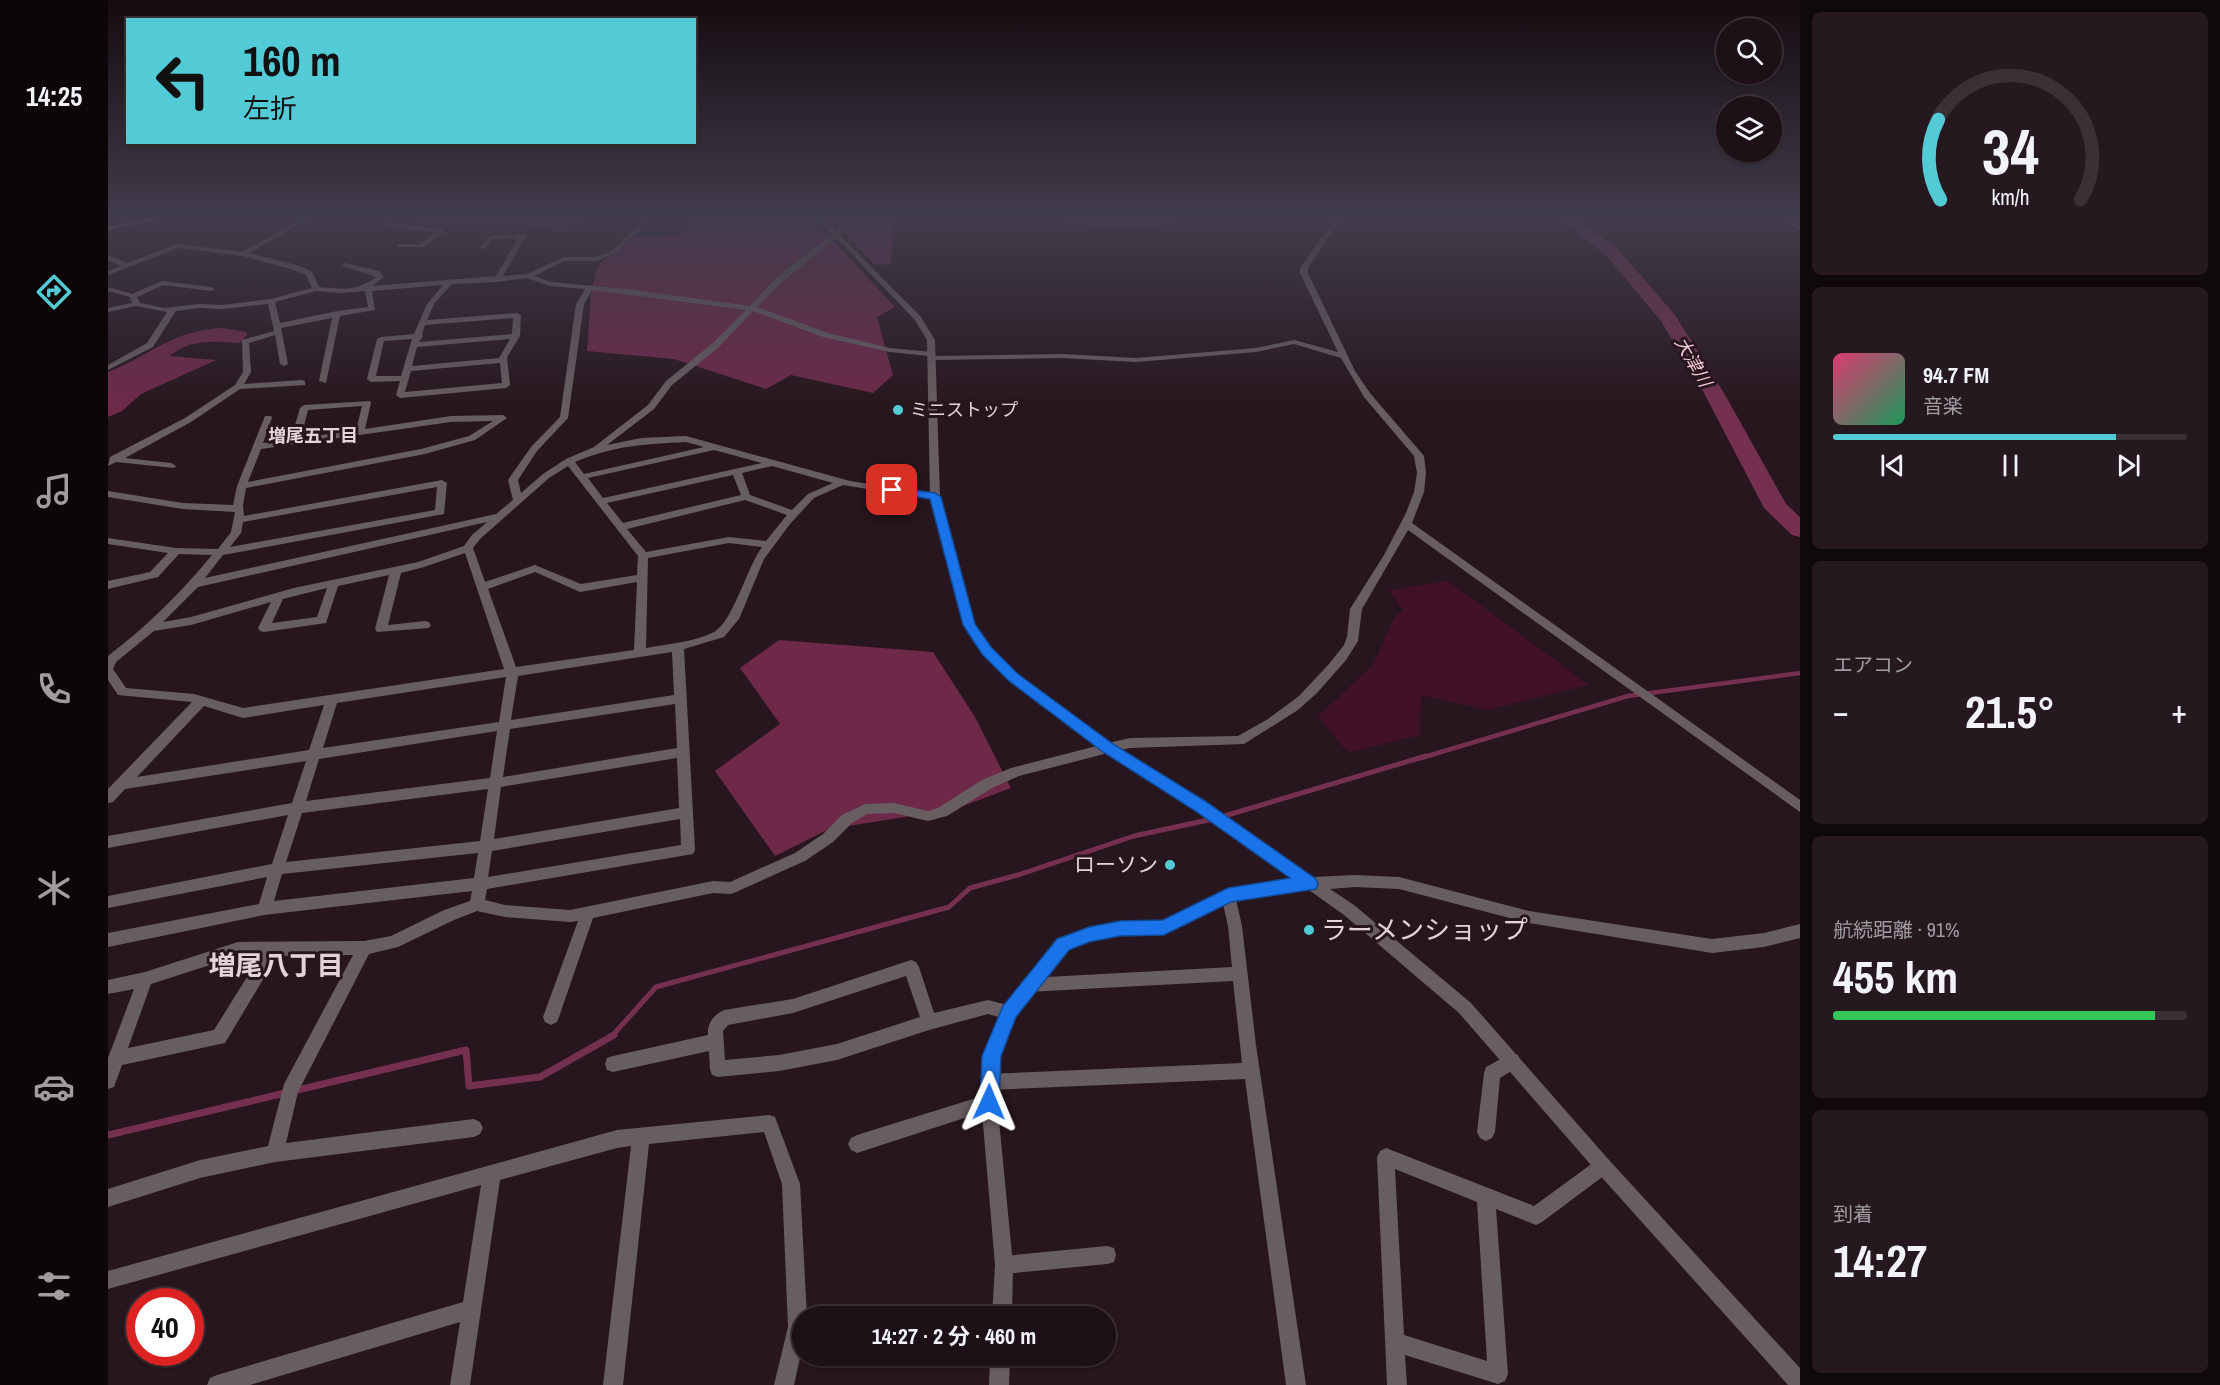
<!DOCTYPE html>
<html lang="ja">
<meta charset="utf-8">
<style>
:root{--surface:#1d1016;--page:#25191f;--text:#f1f3f6;--muted:#a09da1;--line:#3b3035;--accent:#52cbd7}
body{margin:0;font-family:"Archivo Narrow","Noto Sans JP",sans-serif;background:var(--page);color:var(--text);height:100vh;display:flex;flex-direction:column;font-size:22px;white-space:nowrap}
*{box-sizing:border-box;margin:0}
p{font-size:20px;color:var(--muted)}
.icon{flex:none;width:33px;height:33px;fill:none;stroke:currentColor;stroke-width:2;stroke-linecap:round;stroke-linejoin:round}
.map{position:relative;flex:1;overflow:hidden}
.details{display:flex;flex-direction:column;gap:12px;padding:12px;background:#10090c;width:420px}
.details>*{flex:none}
.top-card{position:absolute;left:18px;top:18px;width:570px;height:126px;border-radius:0px;box-shadow:0 2px 4px #0004,0 0 0 2px var(--line);background:#52cbd7;color:#111;overflow:hidden}
.fabs{position:absolute;left:1608px;top:18px;display:grid;gap:12px}
.fabs a{display:grid;place-items:center;width:66px;height:66px;border-radius:50%;background:var(--surface);box-shadow:0 2px 4px #0004,0 0 0 2px var(--line);font-size:30px}
.speed{position:absolute;left:18px;top:1288px;display:flex;gap:12px;font-size:30px;font-weight:700;text-align:center}
.speed>*{display:grid;place-content:center;width:78px;height:78px;border-radius:50%;background:var(--surface);box-shadow:0 2px 4px #0004,0 0 0 2px var(--line);line-height:1}
.speed .limit{border:9px solid #d22;background:#fff;color:#111}
.pin{position:absolute;display:grid;place-items:center;width:51px;height:51px;color:#fff;margin:-26px;border-radius:12px;box-shadow:0 3px 9px #0006}
.me{position:absolute;width:66px;margin:-33px;rotate:1deg;stroke-linejoin:round;filter:drop-shadow(0 0 4px #0008)}
.turn{display:flex;align-items:center;gap:21px;height:126px;padding:0 18px;font-size:27px}
.turn .icon{width:78px;height:78px;stroke-width:2.5}
.turn b{display:block;font-size:42px;line-height:51px}
.big{font-size:45px;font-weight:700;line-height:1.1}
.details .tile{flex:1;display:flex;flex-direction:column;justify-content:center;gap:9px;min-width:0;padding:0 21px;border-radius:9px;background:var(--page)}
.details .dial{align-items:center;gap:0}
.dial svg{height:156px;overflow:visible;fill:none;stroke:var(--line);stroke-width:7;stroke-linecap:round;text-anchor:middle}
.dial text{fill:var(--text);stroke:none}
.song{display:flex;align-items:center;gap:18px}
.cover{width:72px;height:72px;border-radius:9px;background:linear-gradient(135deg,hsl(340 70% 55%),hsl(150 70% 35%))}
.played{height:6px;border-radius:3px;background:linear-gradient(90deg,var(--accent) 80%,var(--line) 80%)}
.keys{display:flex;justify-content:space-around;direction:ltr}
.heat{display:flex;justify-content:space-between;align-items:center;font-size:33px;direction:ltr}
.charge{height:9px;border-radius:4px;background:linear-gradient(90deg,#34c759 91%,var(--line) 0)}
.trip{position:absolute;left:684px;top:1306px;width:324px;height:60px;border-radius:30px;background:var(--surface);box-shadow:0 2px 4px #0004,0 0 0 2px var(--line);font-weight:700;line-height:60px;text-align:center}
main{display:flex;flex:1;min-height:0}
.tabs{display:flex;flex-direction:column;width:108px;justify-content:space-around;align-items:center;background:#0c0609;color:var(--muted)}
.tabs .icon{width:42px;height:42px}
.tabs .current{color:var(--accent)}
.tabs b{font-size:27px;color:var(--text)}
.map>svg:first-child{display:block}
.green{fill:#411128}
.forest{fill:#6e2949}
.lines{fill:none;stroke-linecap:round;stroke-linejoin:round}
.stream-far2{stroke:#753050;stroke-width:4.5}
.stream-far1{stroke:#753050;stroke-width:5}
.stream{stroke:#753050;stroke-width:7}
.river{fill:#753050;fill-rule:evenodd}
.minor{fill:#685e61;fill-rule:evenodd}
.tertiary{fill:#685e61;fill-rule:evenodd}
.primary{fill:#b6a1a9;fill-rule:evenodd}
.route{fill:#1a73e8;stroke:#114b97;stroke-width:1.5}
.poi-dot{fill:#52cbd7;stroke:#27161d;stroke-width:2}
.labels{text-anchor:middle;stroke-width:6;stroke-linejoin:round;paint-order:stroke}
.far-water-label{font-size:18px;font-style:italic;fill:#f4c8d9;stroke:#27161d}
.far-poi-label{font-size:18px;fill:#e2d5da;stroke:#27161d;text-anchor:start}
.far-neighbourhood-label{font-size:18px;font-weight:bold;fill:#e2d5da;stroke:#27161d}
.poi-label{font-size:21px;fill:#e2d5da;stroke:#27161d;text-anchor:end}
.near-poi-label{font-size:26px;fill:#e2d5da;stroke:#27161d;text-anchor:start}
.near-neighbourhood-label{font-size:27px;font-weight:bold;fill:#e2d5da;stroke:#27161d}
</style>
<main>
<nav class="tabs">
<b>14:25</b>
<svg class="icon current" aria-label="directions" viewBox="0 0 24 24"><path d="M12 3l9 9-9 9-9-9zM9 14v-3h6M13 9l2 2-2 2"/></svg>
<svg class="icon" aria-label="music" viewBox="0 0 24 24"><path d="M9 18V5l10-2v13"/><circle cx="6" cy="18" r="3"/><circle cx="16" cy="16" r="3"/></svg>
<svg class="icon" aria-label="phone" viewBox="0 0 24 24"><path d="M5 4h4l2 5-3 2q2 4 5 5l2-3 5 2v4C11 20 4 13 5 4z"/></svg>
<svg class="icon" aria-label="climate" viewBox="0 0 24 24"><path d="M12 3v18M4 7l16 10M4 17L20 7"/></svg>
<svg class="icon" aria-label="car" viewBox="0 0 24 24"><path d="M5 17H2v-5l4-1 3-4h7l3 4 3 1v5h-3M9 17h6M6 11h13"/><circle cx="7" cy="17" r="2"/><circle cx="17" cy="17" r="2"/></svg>
<svg class="icon" aria-label="filters" viewBox="0 0 24 24"><path d="M4 7h16M4 17h16"/><circle cx="9" cy="7" r="2"/><circle cx="15" cy="17" r="2"/></svg>
</nav>
<div class="map">
<svg width="1692" height="1385" viewBox="0 0 1692 1385">
<rect width="100%" height="100%" fill="#27161d"/>
<polygon class="green" points="1340,581 1481,685 1380,710 1313,695 1312,735 1240,753 1210,716 1265,665 1287,616 1295,611 1281,590"/>
<g class="forest">
<path d="M 315,215 L 483,215 L 454,231 C 406,222 358,224 310,220 Z"/>
<polygon points="587,215 696,215 717,232 787,307 769,317 785,375 765,393 683,375 658,389 566,359 479,351 483,294 489,266 524,238 570,235"/>
<polygon points="720,215 786,215 783,264 767,265"/>
<polygon points="929,215 1076,215 1055,226 984,228 947,216"/>
<path d="M 113,328 L 139,332 L 139,335 L 132,343 C 108,341 80,339 62,356 L 108,360 L 33,394 L 14,411 L 0,417 L 0,372 C 43,355 63,331 113,328 Z"/>
<polygon points="671,640 825,652 867,717 903,788 847,809 721,829 667,856 607,771 672,724 632,668"/>
</g>
<g class="lines">
<polyline class="stream-far2" points="1313,758 1520,696 1692,673"/>
<g class="stream-far1">
<polyline points="1113,817 1318,756"/>
<polyline points="504,1036 548,987 841,907 862,888 910,875 1026,836 1105,819"/>
</g>
<polyline class="stream" points="0,1135 358,1050 361,1086 432,1077 506,1035"/>
<polygon class="river" points="1447,215 1464,215 1509,248 1567,315 1616,393 1678,504 1692,517 1692,537 1684,535 1656,508 1596,393 1553,321 1497,254"/>
<g class="minor">
<path d="M 201,215 L 208,215 L 141,253 L 189,265 L 204,272 L 211,287 C 236,289 247,292 268,277 L 235,266 L 235,264 L 237,263 L 271,271 L 276,277 L 264,286 L 388,276 L 410,238 L 385,239 L 376,249 L 371,248 L 381,236 L 415,234 L 418,236 L 395,276 L 419,274 L 456,257 L 487,257 L 502,252 L 527,228 L 535,215 L 541,215 L 532,230 L 506,254 L 488,261 L 457,261 L 426,276 L 443,282 L 518,289 L 642,306 L 668,278 L 749,215 L 756,215 L 674,282 L 649,307 L 720,333 L 782,348 L 824,352 L 827,352 L 827,356 L 955,354 L 1028,358 L 1148,348 L 1186,340 L 1230,352 L 1192,273 L 1192,268 L 1226,220 L 1226,215 L 1232,215 L 1232,220 L 1200,268 L 1200,273 L 1247,371 L 1262,393 L 1316,456 L 1318,473 L 1316,492 L 1304,523 L 1692,800 L 1692,812 L 1300,530 L 1254,609 L 1250,641 L 1238,660 L 1209,693 L 1190,710 L 1136,744 L 1022,748 L 1000,753 L 911,776 L 884,788 L 839,816 L 820,821 L 786,813 L 759,814 L 744,823 L 725,842 L 697,861 L 628,892 L 623,894 L 605,893 L 485,918 L 451,1017 L 449,1022 L 443,1025 L 437,1022 L 435,1017 L 470,921 L 462,922 L 397,917 L 369,911 L 346,920 L 290,947 L 261,954 L 190,1092 L 178,1143 L 366,1119 L 372,1122 L 375,1128 L 372,1134 L 366,1137 L 167,1162 L 92,1178 L 0,1207 L 0,1189 L 92,1160 L 160,1146 L 176,1084 L 245,955 L 169,956 L 117,1043 L 14,1065 L 6,1087 L 0,1089 L 0,1058 L 26,989 L 0,994 L 0,980 L 37,972 L 130,942 L 256,941 L 283,936 L 336,910 L 362,901 L 364,891 L 156,915 L 0,947 L 0,933 L 151,904 L 159,877 L 0,908 L 0,896 L 164,864 L 180,815 L 0,848 L 0,836 L 184,803 L 198,761 L 17,789 L 5,802 L 0,803 L 0,789 L 84,702 L 10,695 L 0,680 L 0,656 C 39,626 73,593 104,555 L 71,554 L 50,577 L 0,589 L 0,581 L 42,572 L 60,553 L 0,544 L 0,538 L 68,548 L 110,549 L 123,532 L 127,512 L 75,509 L 0,497 L 0,491 L 75,503 L 125,505 L 129,486 L 157,416 L 163,416 L 164,418 L 155,443 L 183,439 L 192,408 L 196,405 L 262,401 L 263,403 L 257,429 L 343,416 L 395,415 L 399,418 L 367,440 L 317,454 L 138,488 L 135,505 L 136,516 L 334,480 L 339,483 L 336,514 L 115,555 L 97,578 L 388,514 L 405,500 L 400,480 L 423,447 L 452,417 L 468,304 L 477,289 L 442,286 L 419,278 L 389,282 L 344,284 L 326,304 L 319,320 L 409,313 L 413,315 L 412,336 L 399,357 L 402,385 L 398,388 L 292,398 L 288,395 L 292,381 L 263,382 L 259,379 L 269,339 L 273,337 L 306,334 L 319,304 L 335,285 L 264,291 L 267,310 L 232,316 L 218,383 L 211,381 L 224,318 L 173,328 L 180,364 L 176,366 L 172,364 L 167,335 L 141,343 L 143,372 L 136,384 L 194,380 L 197,381 L 197,385 L 132,389 L 83,422 L 17,458 L 63,463 L 68,466 L 66,468 L 8,462 L 0,466 L 2,457 L 77,418 L 127,385 L 135,372 L 134,340 L 166,331 L 160,304 L 114,309 L 91,308 L 68,311 L 45,347 L 0,370 L 0,365 L 39,343 L 59,312 L 28,306 L 0,312 L 0,308 L 24,303 L 22,297 L 0,291 L 0,287 L 24,294 L 54,281 L 103,287 L 107,289 L 103,291 L 55,285 L 29,297 L 32,303 L 56,308 L 91,304 L 114,305 L 163,299 L 204,288 L 198,275 L 183,269 L 135,256 L 70,248 L 0,275 L 0,271 L 13,266 L 0,260 L 0,255 L 19,263 L 69,244 L 134,252 ZM 484,290 L 638,310 L 605,343 L 558,381 L 540,405 L 486,447 L 458,459 L 435,474 L 413,493 L 410,480 L 429,451 L 460,418 L 476,304 ZM 208,291 L 233,293 L 257,291 L 260,307 L 229,311 L 172,323 L 167,302 ZM 645,311 L 715,337 L 782,352 L 821,356 L 820,358 L 824,360 L 955,358 L 1028,362 L 1148,352 L 1186,344 L 1233,358 L 1256,397 L 1306,456 L 1309,473 L 1306,492 L 1298,513 L 1276,555 L 1242,609 L 1239,637 L 1236,645 L 1221,664 L 1191,696 L 1160,719 L 1130,736 L 1022,738 L 1000,743 L 903,768 L 874,780 L 830,808 L 820,811 L 786,803 L 757,804 L 734,815 L 715,834 L 687,853 L 622,882 L 605,881 L 462,910 L 397,905 L 377,900 L 379,889 L 585,854 L 587,850 L 576,649 L 616,637 L 631,619 L 656,559 L 682,524 L 706,498 L 735,485 L 827,500 L 832,497 L 827,494 L 742,481 L 578,436 L 533,438 L 499,445 L 546,409 L 564,385 L 611,347 ZM 405,318 L 404,334 L 311,342 L 315,336 L 314,334 L 317,325 ZM 304,339 L 293,376 L 268,376 L 276,341 ZM 402,339 L 391,358 L 304,366 L 309,347 ZM 392,363 L 394,383 L 297,392 L 303,371 ZM 254,406 L 248,430 L 193,438 L 200,410 ZM 385,421 L 361,436 L 313,449 L 140,482 L 153,449 L 343,422 ZM 578,442 L 596,447 L 476,474 L 467,462 C 503,446 538,444 578,442 ZM 606,450 L 654,463 L 495,498 L 480,478 ZM 460,466 L 530,556 L 529,575 L 473,584 L 427,565 L 377,582 L 365,548 L 372,539 L 441,478 ZM 664,466 L 725,483 L 700,494 L 684,510 L 642,495 L 634,473 ZM 625,475 L 633,495 L 515,523 L 499,503 ZM 329,487 L 327,510 L 122,547 L 133,533 L 135,522 ZM 637,500 L 679,515 L 658,541 L 621,537 L 538,552 L 519,529 ZM 379,522 L 364,535 L 356,546 L 310,562 L 186,588 L 83,617 L 55,622 L 90,587 ZM 621,543 L 654,547 C 639,567 625,622 606,632 C 586,642 560,644 538,648 L 540,558 ZM 357,553 L 396,669 L 135,708 L 86,694 L 18,688 L 5,669 L 8,662 L 46,631 L 83,625 L 163,602 L 150,628 L 152,631 L 156,632 L 218,623 L 230,586 L 281,575 L 267,629 L 269,632 L 321,628 L 323,625 L 321,622 L 317,621 L 280,625 L 293,573 L 316,567 ZM 427,572 L 472,592 L 529,582 L 526,650 L 408,667 L 380,589 ZM 219,588 L 209,617 L 164,623 L 175,599 ZM 564,652 L 566,695 L 403,720 L 410,676 ZM 398,677 L 391,722 L 215,748 L 229,703 ZM 567,704 L 569,748 L 395,777 L 402,729 ZM 216,705 L 201,750 L 29,777 L 96,706 L 135,718 ZM 389,731 L 382,778 L 198,801 L 211,759 ZM 569,758 L 571,808 L 386,839 L 393,787 ZM 380,789 L 372,841 L 178,862 L 194,813 ZM 572,819 L 573,845 L 380,877 L 384,851 ZM 370,853 L 366,878 L 166,901 L 174,874 ZM 130,956 L 152,956 L 106,1030 L 20,1048 L 43,984 Z"/>
<polygon points="1668,215 1675,215 1692,226 1692,231"/>
<polygon points="277,223 334,229 337,231 316,247 291,247 289,246 289,244 312,244 328,232 275,226 275,224"/>
<polygon points="1120,889 1125,891 1127,895 1134,926 1148,1045 1198,1385 1178,1385 1137,1079 881,1090 875,1088 873,1082 875,1076 881,1074 1134,1063 1125,981 920,992 915,990 912,985 915,980 920,978 1124,967 1120,926 1113,895 1115,891"/>
<path d="M 803,960 L 808,962 L 811,967 L 826,1013 L 880,1000 L 907,1007 L 909,1012 L 907,1017 L 901,1020 L 880,1014 L 821,1030 L 729,1060 L 671,1071 L 610,1077 L 604,1075 L 602,1069 L 601,1051 L 505,1072 L 499,1070 L 497,1064 L 499,1058 L 505,1056 L 600,1035 C 599,1024 605,1015 616,1010 L 685,999 ZM 798,976 L 812,1017 L 729,1044 L 671,1055 L 617,1060 L 615,1031 L 620,1025 L 685,1013 Z"/>
<polygon points="1404,1053 1410,1055 1412,1061 1410,1067 1392,1078 1387,1132 1384,1138 1378,1141 1372,1138 1369,1132 1376,1073 1378,1067"/>
<polygon points="881,1094 887,1096 889,1102 887,1108 881,1110 749,1153 743,1150 740,1144 743,1138 749,1135"/>
<polygon points="661,1115 667,1117 692,1184 699,1317 694,1317 694,1349 686,1385 666,1385 680,1327 674,1184 656,1132 541,1144 515,1385 495,1385 523,1146 509,1148 392,1180 362,1385 342,1385 352,1322 142,1385 99,1385 102,1378 109,1375 355,1302 373,1185 0,1289 0,1271 509,1130"/>
<path d="M 1278,1148 L 1426,1206 L 1489,1160 L 1495,1157 L 1501,1160 L 1504,1166 L 1501,1172 L 1434,1222 L 1428,1225 L 1388,1209 L 1400,1374 L 1397,1381 L 1390,1384 L 1297,1355 L 1299,1385 L 1279,1385 L 1269,1157 L 1272,1151 ZM 1287,1169 L 1369,1202 L 1379,1361 L 1296,1335 Z"/>
<polygon points="999,1246 1006,1248 1008,1255 1006,1262 999,1264 896,1274 889,1272 887,1265 889,1258 896,1256"/>
</g>
<g class="tertiary">
<polygon points="706,215 712,215 813,317 827,340 832,497 866,624 883,648 910,674 1004,745 1096,802 1205,877 1247,875 1291,877 1421,911 1604,939 1656,933 1692,924 1692,938 1656,947 1604,953 1421,923 1291,889 1247,887 1222,889 1246,905 1363,1003 1501,1160 1692,1368 1692,1385 1680,1385 1489,1172 1351,1013 1236,915 1201,890 1168,892 1122,901 1056,934 1012,935 981,942 960,950 907,1017 892,1056 888,1089 905,1265 904,1317 884,1317 887,1265 872,1089 876,1056 895,1007 950,940 981,928 1012,921 1055,920 1120,889 1168,880 1185,879 1086,810 996,751 902,680 875,654 857,628 822,497 819,340 807,320"/>
<polygon points="882,1356 902,1356 901,1385 881,1385"/>
</g>
<polygon class="primary" points="58,215 73,215 0,230 0,226"/>
</g>
<linearGradient id="sky" x2="0" y2="1"><stop stop-color="#150c10"/><stop offset="0.53" stop-color="#413c4c"/><stop offset="1" stop-color="#413c4c" stop-opacity="0"/></linearGradient>
<rect width="1692" height="409" fill="url(#sky)"/>
<polygon class="route" points="784,487 827,493 833,497 867,624 883,647 910,674 1005,744 1097,801 1208,879 1210,884 1208,889 1123,902 1056,935 1012,936 981,942 961,950 908,1017 893,1056 891,1102 888,1109 881,1112 874,1109 872,1102 874,1056 895,1006 949,939 981,927 1012,921 1055,920 1120,888 1182,878 1086,810 995,752 901,681 874,654 855,625 822,499 780,493 779,490"/>
<g class="poi-dot">
<circle cx="790" cy="410" r="6"/>
<circle cx="1062" cy="865" r="6"/>
<circle cx="1201" cy="930" r="6"/>
</g>
<g class="labels">
<g class="far-water-label">
<text transform="translate(1585 362) rotate(60)" y="6">大津川</text>
</g>
<g class="far-poi-label">
<text x="802" y="416">ミニストップ</text>
</g>
<g class="far-neighbourhood-label">
<text x="205" y="442">増尾五丁目</text>
</g>
<g class="poi-label">
<text x="1050" y="872">ローソン</text>
</g>
<g class="near-poi-label">
<text x="1213" y="939">ラーメンショップ</text>
</g>
<g class="near-neighbourhood-label">
<text x="168" y="975">増尾八丁目</text>
</g>
</g>
</svg>
<div class="fabs">
<a><svg class="icon" aria-label="search" viewBox="0 0 24 24"><circle cx="10" cy="10" r="6"/><path d="M15 15l6 6"/></svg></a>
<a><svg class="icon" aria-label="layers" viewBox="0 0 24 24"><path d="M12 4l9 5-9 5-9-5zM3 14l9 5 9-5"/></svg></a>
</div>
<div class="speed"><div class="limit">40</div></div>
<div class="pin" style="left:784px;top:490px;background:#d93025"><svg class="icon" aria-label="arrive" viewBox="0 0 24 24"><path d="M6 21V4h12l-3 4 3 4H6"/></svg></div>
<svg class="me" style="left:881px;top:1102px" viewBox="-20 -20 40 40"><path d="M0-17L14 15 0 8-14 15z" fill="#1a73e8" stroke="#fff" stroke-width="4"/></svg>
<div class="trip">14:27 · 2 分 · 460 m</div>
<div class="top-card">
<div class="turn"><svg class="icon" aria-label="left" viewBox="0 0 24 24"><path d="M17 20v-9H6M10 6l-5 5 5 5"/></svg><div><b>160 m</b>左折</div></div>
</div>
</div>
<section class="details">
<div class="tile dial"><svg viewBox="0 0 100 80">
<path d="M14 69A42 42 0 1 1 86 69"/>
<path d="M14 69A42 42 0 0 1 13 28" stroke="#52cbd7"/>
<text x="50" y="56" font-size="32" font-weight="700">34</text>
<text x="50" y="72" font-size="11">km/h</text>
</svg></div>
<div class="tile">
<div class="song"><i class="cover"></i><div><b>94.7 FM</b><p>音楽</p></div></div>
<div class="played"></div>
<div class="keys"><svg class="icon" aria-label="previous" viewBox="0 0 24 24"><path d="M18 5L8 12l10 7zM5 5v14"/></svg><svg class="icon" aria-label="pause" viewBox="0 0 24 24"><path d="M8 5v14M16 5v14"/></svg><svg class="icon" aria-label="next" viewBox="0 0 24 24"><path d="M6 5l10 7-10 7zM19 5v14"/></svg></div>
</div>
<div class="tile"><p>エアコン</p>
<div class="heat"><a>−</a><b class="big">21.5°</b><a>+</a></div>
</div>
<div class="tile"><p>航続距離 · 91%</p><b class="big">455 km</b><div class="charge"></div></div>
<div class="tile"><p>到着</p><b class="big">14:27</b></div>
</section>
</main>
